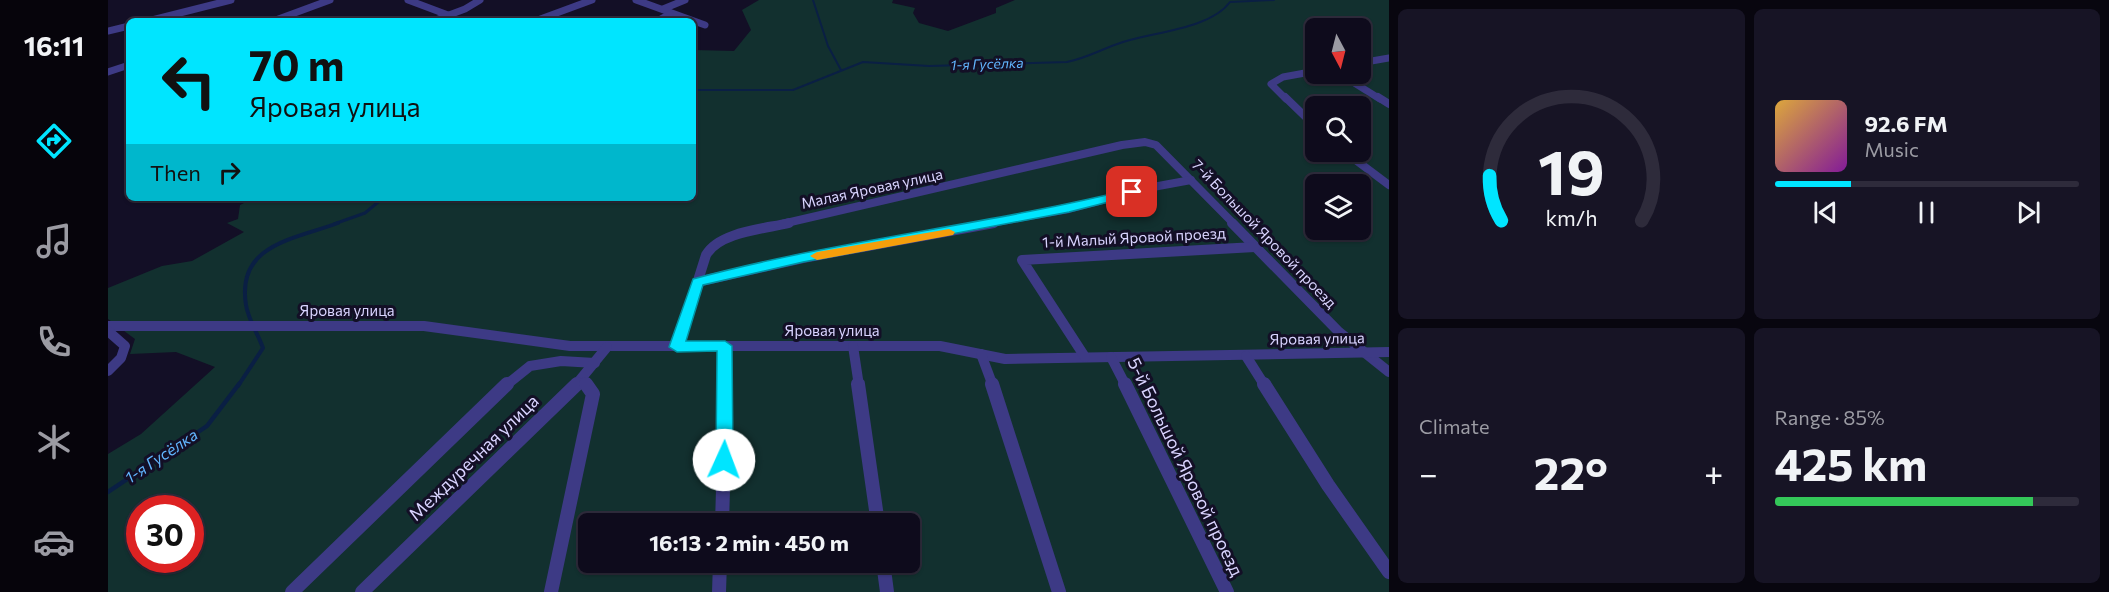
<!DOCTYPE html>
<meta charset="utf-8">
<style>
:root{--surface:#0e0b1c;--page:#171425;--text:#f1f3f6;--muted:#9b9ba3;--line:#2e2b3b;--accent:#00e5ff}
body{margin:0;font-family:Commissioner,sans-serif;background:var(--page);color:var(--text);height:100vh;display:flex;flex-direction:column;font-size:22px;white-space:nowrap}
*{box-sizing:border-box;margin:0}
p{font-size:20px;color:var(--muted)}
.icon{flex:none;width:33px;height:33px;fill:none;stroke:currentColor;stroke-width:2;stroke-linecap:round;stroke-linejoin:round}
.map{position:relative;flex:1;overflow:hidden}
.panel{display:flex;flex-direction:column;gap:9px;padding:9px;background:#08060f;width:720px}
.panel>*{flex:none}
.banner{position:absolute;left:18px;top:18px;width:570px;height:183px;border-radius:9px;box-shadow:0 2px 4px #0004,0 0 0 2px var(--line);background:#00e5ff;color:#111;overflow:hidden}
.needle{width:39px;rotate:173deg}
.fabs{position:absolute;left:1197px;top:18px;display:grid;gap:12px}
.fabs a{display:grid;place-items:center;width:66px;height:66px;border-radius:9px;background:var(--surface);box-shadow:0 2px 4px #0004,0 0 0 2px var(--line);font-size:30px}
.speed{position:absolute;left:18px;top:495px;display:flex;gap:12px;font-size:30px;font-weight:700;text-align:center}
.speed>*{display:grid;place-content:center;width:78px;height:78px;border-radius:50%;background:var(--surface);box-shadow:0 2px 4px #0004,0 0 0 2px var(--line);line-height:1}
.speed .limit{border:9px solid #d22;background:#fff;color:#111}
.pin{position:absolute;display:grid;place-items:center;width:51px;height:51px;color:#fff;margin:-26px;border-radius:12px;box-shadow:0 3px 9px #0006}
.me{position:absolute;width:66px;margin:-33px;rotate:2deg;stroke-linejoin:round;filter:drop-shadow(0 0 4px #0008)}
.turn{display:flex;align-items:center;gap:21px;height:126px;padding:0 24px;font-size:27px}
.turn .icon{width:78px;height:78px;stroke-width:2.5}
.turn b{display:block;font-size:42px;line-height:51px}
.then{display:flex;align-items:center;height:57px;padding:0 24px;background:#0003;gap:12px;font-size:22px}
.big{font-size:45px;font-weight:700;line-height:1.1}
.panel .card{flex:1;display:flex;flex-direction:column;justify-content:center;gap:9px;min-width:0;padding:0 21px;border-radius:9px;background:var(--page)}
.panel .dial{align-items:center;gap:0}
.dial svg{height:156px;overflow:visible;fill:none;stroke:var(--line);stroke-width:7;stroke-linecap:round;text-anchor:middle}
.dial text{fill:var(--text);stroke:none}
.song{display:flex;align-items:center;gap:18px}
.cover{width:72px;height:72px;border-radius:9px;background:linear-gradient(135deg,hsl(40 70% 55%),hsl(290 70% 35%))}
.played{height:6px;border-radius:3px;background:linear-gradient(90deg,var(--accent) 25%,var(--line) 25%)}
.keys{display:flex;justify-content:space-around;direction:ltr}
.heat{display:flex;justify-content:space-between;align-items:center;font-size:33px;direction:ltr}
.charge{height:9px;border-radius:4px;background:linear-gradient(90deg,#34c759 85%,var(--line) 0)}
.panel .tiles{flex:1;display:grid;gap:9px;grid-template-columns:repeat(2,1fr)}
.trip{position:absolute;left:470px;top:513px;width:342px;height:60px;border-radius:9px;background:var(--surface);box-shadow:0 2px 4px #0004,0 0 0 2px var(--line);font-weight:700;line-height:60px;text-align:center}
main{display:flex;flex:1;min-height:0}
.dock{display:flex;flex-direction:column;width:108px;justify-content:space-around;align-items:center;background:#06040b;color:var(--muted)}
.dock .icon{width:42px;height:42px}
.dock .on{color:var(--accent)}
.dock b{font-size:27px;color:var(--text)}
.map>svg:first-child{display:block}
.green{fill:#12302f;fill-rule:evenodd}
.lines{fill:none;stroke-linecap:round;stroke-linejoin:round}
.stream-far3{stroke:#0a1f44;stroke-width:2}
.stream-far2{stroke:#0a1f44;stroke-width:3}
.stream-far1{stroke:#0a1f44;stroke-width:4}
.stream{stroke:#0a1f44;stroke-width:4.5}
.street-far3{stroke:#3d3a85;stroke-width:7}
.street-far2{stroke:#3d3a85;stroke-width:8}
.street-far1{stroke:#3d3a85;stroke-width:10}
.street{stroke:#3d3a85;stroke-width:14}
.route{fill:#00e5ff;stroke:#0095a6;stroke-width:1.5}
.slow{fill:#f59e0b}
.labels{text-anchor:middle;stroke-width:6;stroke-linejoin:round;paint-order:stroke}
.far-water-label{font-size:14px;font-style:italic;fill:#62b6ff;stroke:#130f26}
.street-label{font-size:15px;fill:#d9d4ff;stroke:#130f26}
.water-label{font-size:16px;font-style:italic;fill:#62b6ff;stroke:#130f26}
.near-street-label{font-size:18px;fill:#d9d4ff;stroke:#130f26}
</style>
<main>
<nav class="dock">
<b>16:11</b>
<svg class="icon on" aria-label="directions" viewBox="0 0 24 24"><path d="M12 3l9 9-9 9-9-9zM9 14v-3h6M13 9l2 2-2 2"/></svg>
<svg class="icon" aria-label="music" viewBox="0 0 24 24"><path d="M9 18V5l10-2v13"/><circle cx="6" cy="18" r="3"/><circle cx="16" cy="16" r="3"/></svg>
<svg class="icon" aria-label="phone" viewBox="0 0 24 24"><path d="M5 4h4l2 5-3 2q2 4 5 5l2-3 5 2v4C11 20 4 13 5 4z"/></svg>
<svg class="icon" aria-label="climate" viewBox="0 0 24 24"><path d="M12 3v18M4 7l16 10M4 17L20 7"/></svg>
<svg class="icon" aria-label="car" viewBox="0 0 24 24"><path d="M5 17H2v-5l4-1 3-4h7l3 4 3 1v5h-3M9 17h6M6 11h13"/><circle cx="7" cy="17" r="2"/><circle cx="17" cy="17" r="2"/></svg>
</nav>
<div class="map">
<svg width="1281" height="592" viewBox="0 0 1281 592">
<rect width="100%" height="100%" fill="#130f26"/>
<path class="green" d="M 651,0 L 785,0 L 784,3 L 807,8 L 805,13 L 811,23 L 840,31 L 888,13 L 888,8 L 907,0 L 1281,0 L 1281,592 L 0,592 L 0,454 L 33,434 L 107,367 L 68,352 L 22,354 L 27,339 L 0,319 L 0,288 L 54,266 L 84,261 L 136,232 L 119,223 L 130,219 L 132,205 L 146,198 L 585,198 L 585,50 L 626,51 L 643,30 L 634,10 ZM 1208,28 L 1252,28 L 1252,74 L 1208,74 ZM 1208,106 L 1252,106 L 1252,152 L 1208,152 ZM 1208,184 L 1252,184 L 1252,230 L 1208,230 ZM 32,508 L 82,508 L 82,560 L 32,560 ZM 480,524 L 801,524 L 801,562 L 480,562 Z"/>
<g class="lines">
<g class="stream-far3">
<polyline points="705,0 720,46 733,70"/>
<path d="M 585,90 L 685,90 L 755,62 L 821,66 L 959,62 C 979,58 996,48 1015,42 C 1046,32 1102,29 1122,2 L 1166,0"/>
</g>
<polyline class="stream-far2" points="226,224 257,213 275,198"/>
<path class="stream-far1" d="M 130,386 L 155,348 C 150,334 140,319 138,305 C 128,244 187,239 230,223"/>
<polyline class="stream" points="0,492 99,426 131,384"/>
<g class="street-far3">
<polyline points="300,0 340,15"/>
<polyline points="528,0 597,25"/>
<polyline points="555,9 577,0"/>
<polyline points="40,21 123,0"/>
<polyline points="165,21 222,0"/>
<polyline points="325,21 357,9 372,0"/>
<polyline points="427,21 484,0"/>
<polyline points="549,21 562,14"/>
<polyline points="0,31 21,26"/>
<polyline points="1252,63 1281,58"/>
<polyline points="0,72 21,65"/>
<polyline points="1232,74 1272,99"/>
<polyline points="1178,99 1163,84 1175,77 1208,71"/>
</g>
<g class="street-far2">
<polyline points="1177,97 1208,127"/>
<polyline points="1270,97 1281,104"/>
<polyline points="1237,152 1281,185"/>
<polyline points="674,224 1014,145 1037,142 1048,145 1126,224"/>
<polyline points="877,224 961,209 1045,187 1083,180"/>
</g>
<g class="street-far1">
<polyline points="1124,223 1231,332 1281,372"/>
<polyline points="589,282 695,258 886,223"/>
<polyline points="0,326 316,326 462,346 832,346 897,359 1281,352"/>
<polyline points="0,331 17,346 13,358 0,371"/>
<polyline points="617,346 618,386"/>
<polyline points="745,346 751,386"/>
<path d="M 569,347 L 598,255 C 611,232 656,229 681,223"/>
<polyline points="873,354 885,386"/>
<polyline points="1138,356 1157,386"/>
<polyline points="977,357 914,260 1147,247"/>
<polyline points="1003,357 1018,386"/>
<polyline points="474,379 479,386"/>
<polyline points="397,386 422,366 453,361 487,363"/>
<polyline points="467,386 499,347"/>
</g>
<g class="street">
<polyline points="750,384 770,524"/>
<polyline points="884,384 951,592"/>
<polyline points="1017,384 1119,592"/>
<polyline points="1156,384 1220,485 1281,572"/>
<polyline points="614,524 618,384"/>
<polyline points="775,562 779,592"/>
<polyline points="184,592 399,384"/>
<polyline points="254,592 469,384"/>
<polyline points="443,592 485,394 478,384"/>
<polyline points="611,592 612,562"/>
</g>
</g>
<path class="route" d="M 1024,189 L 1030,192 L 1028,195 L 961,212 L 695,262 L 595,285 L 578,341 L 617,341 L 624,346 L 625,460 L 622,465 L 616,467 L 610,465 L 608,460 L 609,351 L 569,352 L 561,347 L 585,279 C 729,240 879,225 1024,189 Z"/>
<polygon class="slow" points="841,229 847,232 845,235 709,260 702,256 709,252"/>
<g class="labels">
<g class="far-water-label">
<text transform="translate(879 64) rotate(-2)" y="5">1-я Гусёлка</text>
</g>
<g class="street-label">
<text transform="translate(764 189) rotate(-12)" y="5">Малая Яровая улица</text>
<text transform="translate(1156 234) rotate(46)" y="5">7-й Большой Яровой проезд</text>
<text transform="translate(1026 238) rotate(-3)" y="5">1-й Малый Яровой проезд</text>
<text x="239" y="316">Яровая улица</text>
<text x="724" y="336">Яровая улица</text>
<text transform="translate(1209 339) rotate(-1)" y="5">Яровая улица</text>
</g>
<g class="water-label">
<text transform="translate(53 456) rotate(-34)" y="6">1-я Гусёлка</text>
</g>
<g class="near-street-label">
<text transform="translate(366 458) rotate(-44)" y="6">Междуречная улица</text>
<text transform="translate(1077 467) rotate(64)" y="6">5-й Большой Яровой проезд</text>
</g>
</g>
</svg>
<div class="fabs">
<a><svg class="needle" viewBox="-14 -14 28 28"><path d="M0-13l5 13h-10z" fill="#e53935"/><path d="M0 13l5-13h-10z" fill="#9b9ba3"/></svg></a>
<a><svg class="icon" aria-label="search" viewBox="0 0 24 24"><circle cx="10" cy="10" r="6"/><path d="M15 15l6 6"/></svg></a>
<a><svg class="icon" aria-label="layers" viewBox="0 0 24 24"><path d="M12 4l9 5-9 5-9-5zM3 14l9 5 9-5"/></svg></a>
</div>
<div class="speed"><div class="limit">30</div></div>
<div class="pin" style="left:1024px;top:192px;background:#d93025"><svg class="icon" aria-label="arrive" viewBox="0 0 24 24"><path d="M6 21V4h12l-3 4 3 4H6"/></svg></div>
<svg class="me" style="left:616px;top:460px" viewBox="-20 -20 40 40"><circle r="19" fill="#fff"/><path d="M0-13L10 11 0 6-10 11z" fill="#00e5ff"/></svg>
<div class="trip">16:13 · 2 min · 450 m</div>
<div class="banner">
<div class="turn"><svg class="icon" aria-label="left" viewBox="0 0 24 24"><path d="M17 20v-9H6M10 6l-5 5 5 5"/></svg><div><b>70 m</b>Яровая улица</div></div>
<div class="then">Then<svg class="icon" aria-label="right" viewBox="0 0 24 24"><path d="M7 20v-9h11M14 6l5 5-5 5"/></svg></div>
</div>
</div>
<section class="panel">
<div class="tiles">
<div class="card dial"><svg viewBox="0 0 100 80">
<path d="M14 69A42 42 0 1 1 86 69"/>
<path d="M14 69A42 42 0 0 1 8 46" stroke="#00e5ff"/>
<text x="50" y="56" font-size="32" font-weight="700">19</text>
<text x="50" y="72" font-size="11">km/h</text>
</svg></div>
<div class="card">
<div class="song"><i class="cover"></i><div><b>92.6 FM</b><p>Music</p></div></div>
<div class="played"></div>
<div class="keys"><svg class="icon" aria-label="previous" viewBox="0 0 24 24"><path d="M18 5L8 12l10 7zM5 5v14"/></svg><svg class="icon" aria-label="pause" viewBox="0 0 24 24"><path d="M8 5v14M16 5v14"/></svg><svg class="icon" aria-label="next" viewBox="0 0 24 24"><path d="M6 5l10 7-10 7zM19 5v14"/></svg></div>
</div>
<div class="card"><p>Climate</p>
<div class="heat"><a>−</a><b class="big">22°</b><a>+</a></div>
</div>
<div class="card"><p>Range · 85%</p><b class="big">425 km</b><div class="charge"></div></div>
</div>
</section>
</main>
